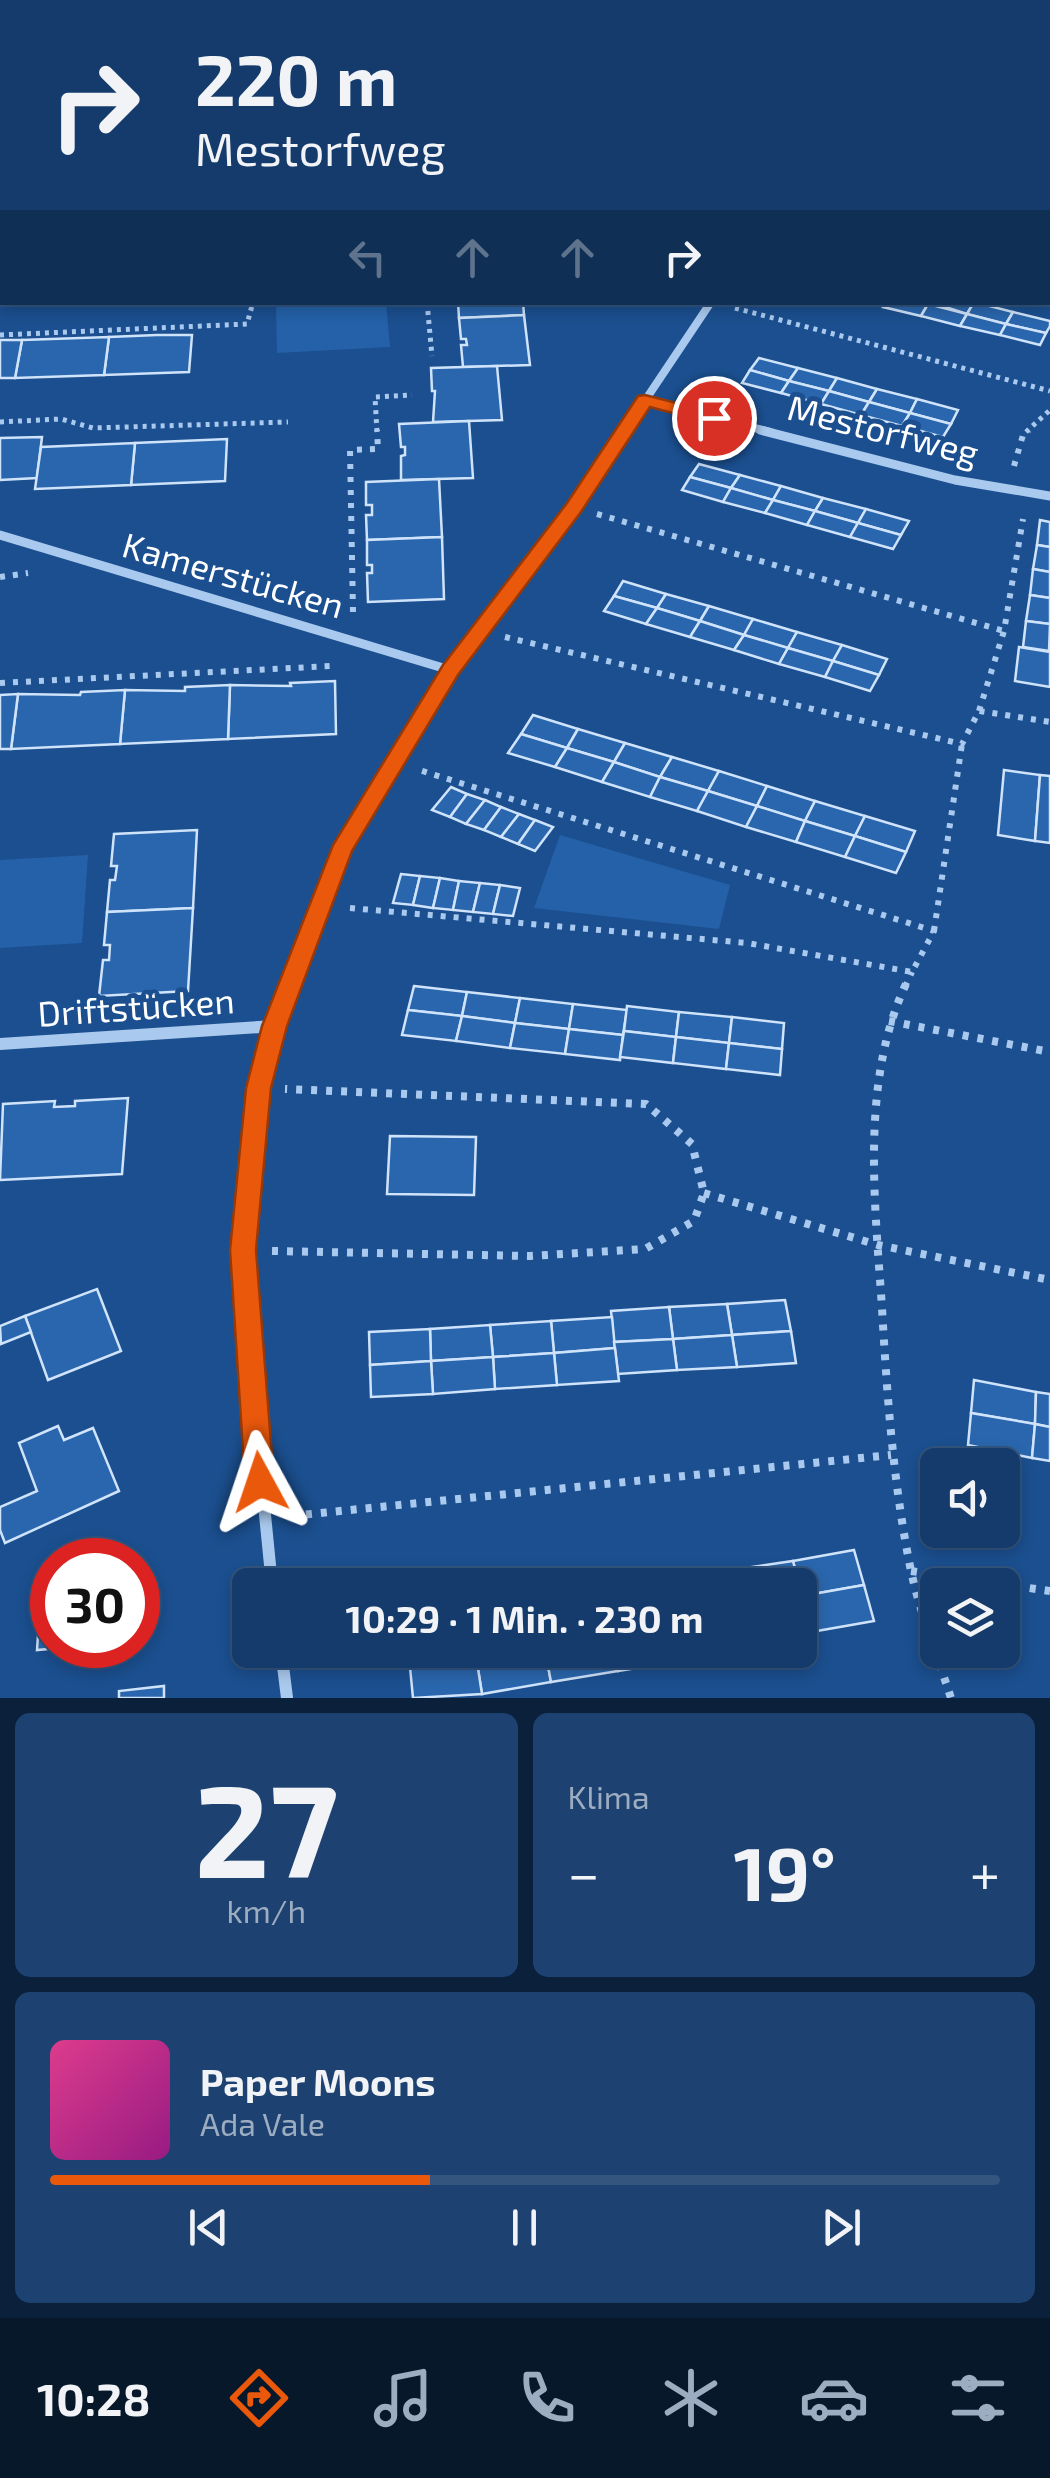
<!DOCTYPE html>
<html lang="de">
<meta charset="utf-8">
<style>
:root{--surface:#143b6b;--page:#1d4271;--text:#f1f3f6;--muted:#9dadc1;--line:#33557e;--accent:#ea580c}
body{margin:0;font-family:"Exo 2",sans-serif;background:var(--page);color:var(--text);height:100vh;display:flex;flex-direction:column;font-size:38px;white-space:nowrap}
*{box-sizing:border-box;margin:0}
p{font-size:32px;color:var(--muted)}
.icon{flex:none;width:55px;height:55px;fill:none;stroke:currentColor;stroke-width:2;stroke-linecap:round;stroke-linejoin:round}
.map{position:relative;height:1698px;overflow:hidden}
.drawer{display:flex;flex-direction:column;gap:15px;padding:15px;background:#0b203b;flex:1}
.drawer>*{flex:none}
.guide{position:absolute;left:0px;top:0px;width:1050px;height:305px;box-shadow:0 5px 15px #0003,0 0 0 2px var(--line);background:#143b6b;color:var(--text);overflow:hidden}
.buttons{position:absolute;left:920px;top:1448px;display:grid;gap:20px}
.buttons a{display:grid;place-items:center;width:100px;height:100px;border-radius:15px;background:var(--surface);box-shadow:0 5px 15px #0003,0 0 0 2px var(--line);font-size:50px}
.speed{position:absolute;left:30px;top:1538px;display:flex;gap:20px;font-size:50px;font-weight:700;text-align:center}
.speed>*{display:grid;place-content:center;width:130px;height:130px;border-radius:50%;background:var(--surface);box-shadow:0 5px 15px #0003,0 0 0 2px var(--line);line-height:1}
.speed .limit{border:15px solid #d22;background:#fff;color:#111}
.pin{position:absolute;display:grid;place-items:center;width:85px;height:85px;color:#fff;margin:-42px;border:5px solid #fff;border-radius:50%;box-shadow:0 2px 10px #0007}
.me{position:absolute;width:110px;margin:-55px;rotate:355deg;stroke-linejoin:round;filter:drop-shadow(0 0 8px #0008)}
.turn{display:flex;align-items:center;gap:35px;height:210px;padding:0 30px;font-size:45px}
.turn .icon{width:130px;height:130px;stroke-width:2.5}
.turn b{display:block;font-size:70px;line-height:85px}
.lanes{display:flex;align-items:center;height:95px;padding:0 30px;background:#0003;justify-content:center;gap:50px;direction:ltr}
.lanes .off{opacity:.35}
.big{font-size:75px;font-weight:700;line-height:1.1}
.drawer .widget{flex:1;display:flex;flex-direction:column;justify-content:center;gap:15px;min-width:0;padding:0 35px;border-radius:15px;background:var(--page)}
.drawer .dial{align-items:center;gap:0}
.dial b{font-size:130px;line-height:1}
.song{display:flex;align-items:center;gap:30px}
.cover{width:120px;height:120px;border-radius:15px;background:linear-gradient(135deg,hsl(330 70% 55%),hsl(310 70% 35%))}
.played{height:10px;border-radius:5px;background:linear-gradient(90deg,var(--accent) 40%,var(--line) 40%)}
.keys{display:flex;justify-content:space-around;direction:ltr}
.heat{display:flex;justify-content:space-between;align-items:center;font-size:55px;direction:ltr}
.drawer .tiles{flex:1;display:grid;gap:15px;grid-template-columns:1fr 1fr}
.widget:last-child{grid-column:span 2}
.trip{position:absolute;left:232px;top:1568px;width:585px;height:100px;border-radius:15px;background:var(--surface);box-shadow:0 5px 15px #0003,0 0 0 2px var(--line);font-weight:700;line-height:100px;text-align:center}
.dock{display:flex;height:160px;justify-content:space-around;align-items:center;background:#08182b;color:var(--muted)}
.dock .icon{width:70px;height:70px}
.dock .selected{color:var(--accent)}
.dock b{font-size:45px;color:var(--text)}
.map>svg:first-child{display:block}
.green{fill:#2461a8}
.building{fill:#2a66ad;stroke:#cfe3fa;stroke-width:2.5}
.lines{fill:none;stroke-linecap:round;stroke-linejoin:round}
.path-far2{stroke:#a9c9ee;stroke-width:5;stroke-dasharray:4 5;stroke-linecap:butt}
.path-far1{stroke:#a9c9ee;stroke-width:6;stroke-dasharray:5 8;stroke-linecap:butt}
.path{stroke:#a9c9ee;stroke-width:8;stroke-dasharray:6 9;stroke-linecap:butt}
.street-far2{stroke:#a9c9ee;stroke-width:8}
.street-far1{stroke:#a9c9ee;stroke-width:9}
.street{stroke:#a9c9ee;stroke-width:12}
.route{fill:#ea580c;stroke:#983908;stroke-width:2.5}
.labels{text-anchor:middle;stroke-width:10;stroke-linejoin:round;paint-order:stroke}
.street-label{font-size:35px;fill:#fff;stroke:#1b4f8f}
</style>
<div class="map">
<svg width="1050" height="1698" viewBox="0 0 1050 1698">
<rect width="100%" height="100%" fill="#1b4f8f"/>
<g class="green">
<polygon points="276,303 386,303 390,347 277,353"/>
<polygon points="560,835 730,885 719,929 534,908"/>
<polygon points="88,855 82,943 0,948 0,860"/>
</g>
<g class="building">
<polygon points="753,0 906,0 752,2"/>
<polygon points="458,302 523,302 524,315 459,318"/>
<polygon points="885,302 921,302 928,304 921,316 883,307"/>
<polygon points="930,302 974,302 967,314"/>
<polygon points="974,302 1013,312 1006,324 967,314"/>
<polygon points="928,304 967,314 960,326 921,316"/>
<polygon points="1013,312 1050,321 1050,326 1046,333 1006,324"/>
<polygon points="967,314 1006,324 1000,335 960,326"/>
<polygon points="524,315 530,365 463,367 461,345 467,345 466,339 461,339 459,318"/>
<polygon points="1006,324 1046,333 1040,345 1000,335"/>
<polygon points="157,335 192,335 189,372 104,375 109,337"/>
<polygon points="109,337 104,375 15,378 22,340"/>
<polygon points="0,340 22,340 15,378 0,378"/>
<polygon points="759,358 798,368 789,381 750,370"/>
<polygon points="497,366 502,420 433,422 435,391 432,391 431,368"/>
<polygon points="798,368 837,378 829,391 789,381"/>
<polygon points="750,370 789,381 781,393 742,383"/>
<polygon points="837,378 877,389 869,402 829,391"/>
<polygon points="789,381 829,391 821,404 781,393"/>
<polygon points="877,389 917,399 910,413 869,402"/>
<polygon points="829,391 869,402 861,415 821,404"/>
<polygon points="917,399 958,410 951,424 910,413"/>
<polygon points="869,402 910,413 902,426 861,415"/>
<polygon points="910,413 951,424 943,437 902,426"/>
<polygon points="469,421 473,478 401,480 401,456 405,455 405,447 401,447 399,424"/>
<polygon points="42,437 37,478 0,480 0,438"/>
<polygon points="227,439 225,481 131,485 135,443"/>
<polygon points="135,443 131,485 35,489 41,447"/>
<polygon points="699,464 740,475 731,488 690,477"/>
<polygon points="740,475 781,486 773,500 731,488"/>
<polygon points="690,477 731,488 723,502 682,490"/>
<polygon points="439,479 442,537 367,540 366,515 372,515 372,505 366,505 366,482"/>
<polygon points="781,486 823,498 815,511 773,500"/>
<polygon points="731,488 773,500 765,513 723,502"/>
<polygon points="823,498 866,509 858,523 815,511"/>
<polygon points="773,500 815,511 807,525 765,513"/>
<polygon points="866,509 909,521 901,535 858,523"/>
<polygon points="815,511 858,523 850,537 807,525"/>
<polygon points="1040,520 1050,522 1050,547 1037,545"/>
<polygon points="858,523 901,535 893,549 850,537"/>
<polygon points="442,537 444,599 368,602 367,573 372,573 372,565 367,565 367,540"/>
<polygon points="1037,545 1050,547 1050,572 1033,569"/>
<polygon points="1033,569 1050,572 1050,598 1030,595"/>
<polygon points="623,581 666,594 657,608 614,596"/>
<polygon points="666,594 709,606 700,621 657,608"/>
<polygon points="1030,595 1050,598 1050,624 1026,621"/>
<polygon points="614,596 657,608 646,624 604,611"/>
<polygon points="709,606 753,619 744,635 700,621"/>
<polygon points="657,608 700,621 690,637 646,624"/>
<polygon points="753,619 797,632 788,648 744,635"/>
<polygon points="700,621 744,635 734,650 690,637"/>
<polygon points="1026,621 1050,624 1049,651 1023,647"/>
<polygon points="797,632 842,645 833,661 788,648"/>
<polygon points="744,635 788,648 779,664 734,650"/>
<polygon points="842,645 887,659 879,675 833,661"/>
<polygon points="1019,647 1050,652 1050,687 1015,681"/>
<polygon points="788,648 833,661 825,677 779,664"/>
<polygon points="833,661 879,675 870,691 825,677"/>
<polygon points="335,681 336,734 228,739 230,685 291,686 290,683"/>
<polygon points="230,685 228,739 120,744 125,690 185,691 185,687"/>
<polygon points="125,690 120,744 11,749 18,694 80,695 81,692"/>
<polygon points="18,694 11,749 0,749 0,695"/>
<polygon points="533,715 578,729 567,748 521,734"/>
<polygon points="578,729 625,743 614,762 567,748"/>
<polygon points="521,734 567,748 555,767 508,753"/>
<polygon points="625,743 672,757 660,777 614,762"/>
<polygon points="567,748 614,762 602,782 555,767"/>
<polygon points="672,757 719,771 708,791 660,777"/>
<polygon points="614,762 660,777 650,797 602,782"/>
<polygon points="1004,770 1040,775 1035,841 998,835"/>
<polygon points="719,771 767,786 757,806 708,791"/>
<polygon points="1040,775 1050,776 1050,843 1035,841"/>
<polygon points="660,777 708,791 697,811 650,797"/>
<polygon points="767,786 815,801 805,821 757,806"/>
<polygon points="451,787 467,794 450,817 432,810"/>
<polygon points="708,791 757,806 746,827 697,811"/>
<polygon points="467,794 485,800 466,824 450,817"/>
<polygon points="485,800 501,807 484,830 466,824"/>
<polygon points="815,801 865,816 855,836 805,821"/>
<polygon points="757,806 805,821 796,842 746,827"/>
<polygon points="501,807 519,814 501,837 484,830"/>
<polygon points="519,814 535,820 518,844 501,837"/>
<polygon points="865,816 915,831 906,852 855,836"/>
<polygon points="535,820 553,827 535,851 518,844"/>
<polygon points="805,821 855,836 845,857 796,842"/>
<polygon points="197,830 193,908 107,912 110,880 115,880 117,866 111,866 114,834"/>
<polygon points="855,836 906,852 896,873 845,857"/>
<polygon points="401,874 420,876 413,905 393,903"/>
<polygon points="420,876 440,878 433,908 413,905"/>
<polygon points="440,878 459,881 453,910 433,908"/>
<polygon points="459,881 480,883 473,912 453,910"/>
<polygon points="480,883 500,885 493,914 473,912"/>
<polygon points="500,885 520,888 513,916 493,914"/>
<polygon points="193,908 188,991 99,996 103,960 109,960 110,945 104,945 107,912"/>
<polygon points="414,986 467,992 462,1016 408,1010"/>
<polygon points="467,992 520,998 515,1023 462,1016"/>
<polygon points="520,998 573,1004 569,1029 515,1023"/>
<polygon points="573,1004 627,1010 623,1035 569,1029"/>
<polygon points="627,1006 679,1012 676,1037 624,1031"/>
<polygon points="408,1010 462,1016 456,1041 402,1035"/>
<polygon points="679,1012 732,1017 729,1043 676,1037"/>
<polygon points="462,1016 515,1023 510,1048 456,1041"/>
<polygon points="732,1017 784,1023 782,1049 729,1043"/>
<polygon points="515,1023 569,1029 565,1054 510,1048"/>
<polygon points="569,1029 623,1035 620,1060 565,1054"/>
<polygon points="624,1031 676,1037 673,1063 620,1057"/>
<polygon points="676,1037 729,1043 726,1069 673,1063"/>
<polygon points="729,1043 782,1049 780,1075 726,1069"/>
<polygon points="128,1098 122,1174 0,1180 3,1104 55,1101 54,1107 75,1106 75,1101"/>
<polygon points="390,1136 476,1137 474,1195 387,1194"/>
<polygon points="97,1289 121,1351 48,1380 25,1316"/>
<polygon points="785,1300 791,1331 732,1335 727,1304"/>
<polygon points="727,1304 732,1335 673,1339 669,1307"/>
<polygon points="669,1307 673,1339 614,1342 611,1311"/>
<polygon points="25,1316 31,1332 1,1344 0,1326"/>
<polygon points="612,1317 615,1348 554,1353 551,1321"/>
<polygon points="551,1321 554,1353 493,1357 490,1325"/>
<polygon points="490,1325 493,1357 431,1361 430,1329"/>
<polygon points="430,1329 431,1361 370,1365 369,1332"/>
<polygon points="791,1331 796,1363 737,1367 732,1335"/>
<polygon points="732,1335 737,1367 677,1370 673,1339"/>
<polygon points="673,1339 677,1370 618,1374 614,1342"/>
<polygon points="615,1348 619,1381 557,1385 554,1353"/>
<polygon points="554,1353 557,1385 495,1389 493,1357"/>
<polygon points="493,1357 495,1389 433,1394 431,1361"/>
<polygon points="431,1361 433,1394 371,1397 370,1365"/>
<polygon points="974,1380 1036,1392 1035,1424 971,1413"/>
<polygon points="1036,1392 1050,1394 1050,1427 1035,1424"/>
<polygon points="971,1413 1035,1424 1032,1458 968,1445"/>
<polygon points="1035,1424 1050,1427 1050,1461 1032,1458"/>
<polygon points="58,1426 64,1440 93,1428 119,1491 5,1543 0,1530 0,1507 37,1491 19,1443"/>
<polygon points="854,1550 864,1585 802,1596 793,1561"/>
<polygon points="793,1561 799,1585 734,1585 731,1570"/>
<polygon points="731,1570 734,1585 669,1585 667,1581"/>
<polygon points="864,1585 874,1621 811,1632 802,1596"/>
<polygon points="52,1590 52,1645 91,1645 37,1650 41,1591"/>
<polygon points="800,1596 811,1632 800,1634"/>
<polygon points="407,1650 476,1650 476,1656 410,1667"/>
<polygon points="511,1650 545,1650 551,1682 482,1694 476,1656"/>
<polygon points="545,1650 614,1650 618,1671 551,1682"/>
<polygon points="614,1650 683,1650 686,1660 618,1671"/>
<polygon points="476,1656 482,1694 413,1698 410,1667"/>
<polygon points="164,1686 164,1698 119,1698 119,1691"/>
</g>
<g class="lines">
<g class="path-far2">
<polyline points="427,302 432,356"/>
<polyline points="735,308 1050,391"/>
<polyline points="0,335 247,324 253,302"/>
<polyline points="0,422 61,419 93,428 288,422"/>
<polyline points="377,432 375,397 412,395"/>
<polyline points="1026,432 1050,410"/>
</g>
<g class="path-far1">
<polyline points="1014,466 1023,435 1029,430"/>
<polyline points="597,514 1004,631"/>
<polyline points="0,577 28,573"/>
<polyline points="353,612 350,450 378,449 377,430"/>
<polyline points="505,637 962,744 979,711 1050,722"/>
<polyline points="0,683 331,666"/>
<polyline points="979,711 1004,631 1023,519"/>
<polyline points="350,908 747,943 912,972 934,931 419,770"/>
<polyline points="934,931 962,744"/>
<polyline points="905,987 912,972"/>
</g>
<g class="path">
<path d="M 906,984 C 860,1082 875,1203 882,1308 C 887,1395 893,1481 910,1566 C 919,1611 937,1655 951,1698"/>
<polyline points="889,1021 1050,1052"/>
<polyline points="704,1193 878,1245 1050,1280"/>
<polyline points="272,1251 530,1256 645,1249 694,1221 704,1193 692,1144 646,1104 285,1089"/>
<polyline points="291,1516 891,1455"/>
<polyline points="911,1571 1050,1591"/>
</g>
<g class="street-far2">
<polyline points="121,2 126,0"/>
<polyline points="645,400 770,432"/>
<polyline points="624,432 711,302"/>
</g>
<g class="street-far1">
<polyline points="760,430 955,480 1050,496"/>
<polyline points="0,535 450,670"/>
<path d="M 289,987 C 330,874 382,768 451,669 C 507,588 571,512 626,430"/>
</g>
<g class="street">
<polyline points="0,1044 275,1026"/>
<polyline points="272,1585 247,1334 243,1250 258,1088 290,984"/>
<polyline points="281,1650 287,1698"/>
</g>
</g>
<polygon class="route" points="645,395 720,414 723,418 714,424 650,407 581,512 458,675 352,851 287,1026 271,1088 256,1250 274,1482 270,1491 260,1495 250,1491 245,1482 230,1250 246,1088 262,1026 333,845 443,665 567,503 638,396"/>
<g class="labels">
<g class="street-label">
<text transform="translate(883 431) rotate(14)" y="12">Mestorfweg</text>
<text transform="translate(233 576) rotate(16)" y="12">Kamerstücken</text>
<text transform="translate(136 1008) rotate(-4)" y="12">Driftstücken</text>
</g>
</g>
</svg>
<div class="buttons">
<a><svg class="icon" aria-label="sound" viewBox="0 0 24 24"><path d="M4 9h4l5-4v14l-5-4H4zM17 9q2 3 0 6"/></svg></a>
<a><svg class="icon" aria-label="layers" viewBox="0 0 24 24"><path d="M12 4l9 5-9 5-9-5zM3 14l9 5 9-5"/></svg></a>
</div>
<div class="speed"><div class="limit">30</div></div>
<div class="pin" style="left:714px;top:418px;background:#d93025"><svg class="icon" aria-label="arrive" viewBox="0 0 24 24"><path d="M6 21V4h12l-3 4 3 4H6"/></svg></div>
<svg class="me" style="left:260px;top:1482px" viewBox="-20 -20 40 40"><path d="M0-17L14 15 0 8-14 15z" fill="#ea580c" stroke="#fff" stroke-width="4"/></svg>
<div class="trip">10:29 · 1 Min. · 230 m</div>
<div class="guide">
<div class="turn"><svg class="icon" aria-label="right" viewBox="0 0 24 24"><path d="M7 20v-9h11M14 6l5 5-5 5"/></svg><div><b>220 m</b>Mestorfweg</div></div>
<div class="lanes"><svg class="icon off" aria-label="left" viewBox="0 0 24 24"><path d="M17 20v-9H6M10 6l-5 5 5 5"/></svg><svg class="icon off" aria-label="ahead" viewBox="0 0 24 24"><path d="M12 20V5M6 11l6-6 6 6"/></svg><svg class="icon off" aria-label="ahead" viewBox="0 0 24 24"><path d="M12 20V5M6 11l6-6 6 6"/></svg><svg class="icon" aria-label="right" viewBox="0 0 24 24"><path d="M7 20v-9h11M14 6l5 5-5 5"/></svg></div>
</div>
</div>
<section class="drawer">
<div class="tiles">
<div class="widget dial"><b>27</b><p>km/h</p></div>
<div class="widget"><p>Klima</p>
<div class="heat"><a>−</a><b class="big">19°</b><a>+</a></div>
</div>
<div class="widget">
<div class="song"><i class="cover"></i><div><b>Paper Moons</b><p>Ada Vale</p></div></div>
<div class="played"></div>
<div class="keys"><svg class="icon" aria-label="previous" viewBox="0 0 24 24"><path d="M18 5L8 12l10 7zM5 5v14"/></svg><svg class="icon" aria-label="pause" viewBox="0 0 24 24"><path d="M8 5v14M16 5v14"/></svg><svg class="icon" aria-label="next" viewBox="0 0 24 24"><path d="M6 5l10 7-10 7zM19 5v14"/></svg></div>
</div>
</div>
</section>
<nav class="dock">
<b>10:28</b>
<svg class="icon selected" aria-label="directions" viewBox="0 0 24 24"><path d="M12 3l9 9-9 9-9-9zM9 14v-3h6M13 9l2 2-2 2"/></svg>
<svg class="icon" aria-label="music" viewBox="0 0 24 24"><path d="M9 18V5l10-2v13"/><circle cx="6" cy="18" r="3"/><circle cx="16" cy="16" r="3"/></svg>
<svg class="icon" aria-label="phone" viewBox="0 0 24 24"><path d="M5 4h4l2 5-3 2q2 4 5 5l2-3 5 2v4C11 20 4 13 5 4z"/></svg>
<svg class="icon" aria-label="climate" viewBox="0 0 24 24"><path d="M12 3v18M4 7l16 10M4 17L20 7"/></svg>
<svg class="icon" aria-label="car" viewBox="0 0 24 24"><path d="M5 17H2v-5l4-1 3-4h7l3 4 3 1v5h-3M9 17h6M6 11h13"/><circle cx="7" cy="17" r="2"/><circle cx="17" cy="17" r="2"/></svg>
<svg class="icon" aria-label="filters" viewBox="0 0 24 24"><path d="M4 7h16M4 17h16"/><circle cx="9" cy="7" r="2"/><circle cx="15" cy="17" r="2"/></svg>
</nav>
